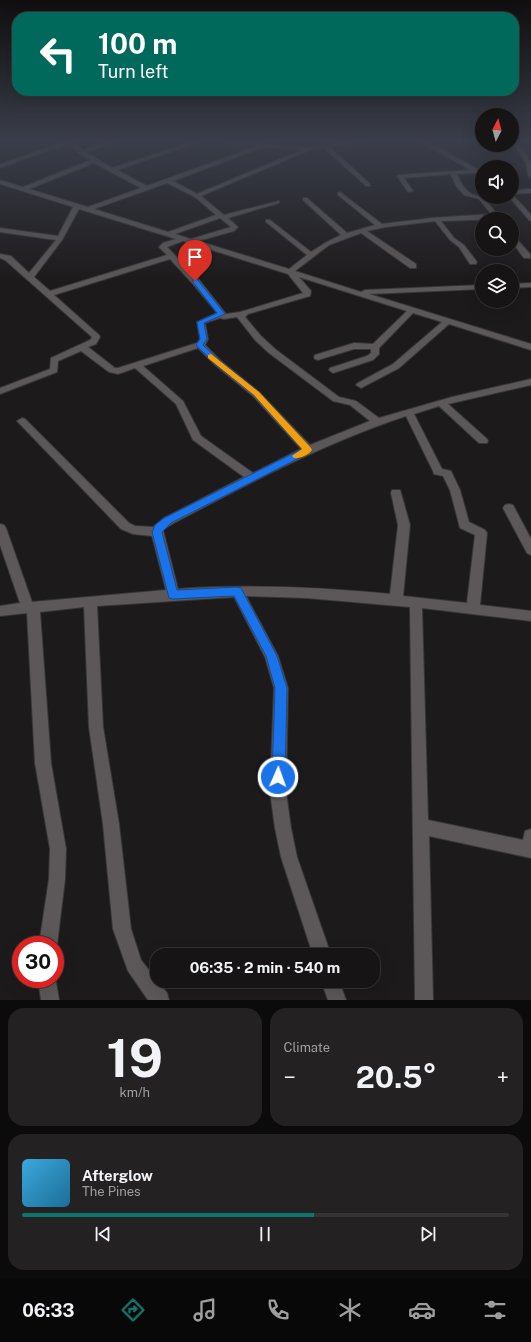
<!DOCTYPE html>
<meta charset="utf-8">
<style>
:root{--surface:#161414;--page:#232122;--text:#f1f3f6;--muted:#9e9ea0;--line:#353334;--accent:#0f766e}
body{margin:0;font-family:"Public Sans",sans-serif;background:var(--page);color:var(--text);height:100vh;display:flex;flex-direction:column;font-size:15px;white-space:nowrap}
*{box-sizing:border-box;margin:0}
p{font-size:13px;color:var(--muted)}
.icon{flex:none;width:22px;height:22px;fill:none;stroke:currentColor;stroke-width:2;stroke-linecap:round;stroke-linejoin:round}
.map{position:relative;height:1000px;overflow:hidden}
.sheet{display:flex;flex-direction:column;gap:8px;padding:8px;background:#0c0b0b;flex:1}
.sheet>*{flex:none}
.banner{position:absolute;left:12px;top:12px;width:507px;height:84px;border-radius:16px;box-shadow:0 4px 16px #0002,0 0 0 1px var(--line);background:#00695c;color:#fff;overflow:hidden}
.needle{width:26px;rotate:6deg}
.buttons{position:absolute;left:475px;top:108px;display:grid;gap:8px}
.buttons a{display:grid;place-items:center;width:44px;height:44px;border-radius:50%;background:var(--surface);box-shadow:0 4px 16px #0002,0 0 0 1px var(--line);font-size:20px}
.speed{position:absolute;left:12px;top:936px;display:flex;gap:8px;font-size:20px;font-weight:700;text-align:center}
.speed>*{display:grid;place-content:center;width:52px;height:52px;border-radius:50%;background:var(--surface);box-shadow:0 4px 16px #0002,0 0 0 1px var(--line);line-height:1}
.speed .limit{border:6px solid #d22;background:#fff;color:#111}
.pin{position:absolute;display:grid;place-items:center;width:34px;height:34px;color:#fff;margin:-41px -17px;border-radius:50% 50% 50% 0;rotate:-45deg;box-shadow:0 0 4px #0007}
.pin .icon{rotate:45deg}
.me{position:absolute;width:44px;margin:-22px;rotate:2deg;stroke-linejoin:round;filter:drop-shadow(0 0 3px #0008)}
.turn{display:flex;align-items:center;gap:14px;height:84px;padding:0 20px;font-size:18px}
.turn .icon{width:52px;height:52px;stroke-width:2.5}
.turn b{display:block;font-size:28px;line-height:34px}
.big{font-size:30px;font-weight:700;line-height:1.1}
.sheet .widget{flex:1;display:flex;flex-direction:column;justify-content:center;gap:6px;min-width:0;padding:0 14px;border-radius:16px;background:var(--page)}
.sheet .dial{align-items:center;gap:0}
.dial b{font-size:52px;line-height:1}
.song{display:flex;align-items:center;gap:12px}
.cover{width:48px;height:48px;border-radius:6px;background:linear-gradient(135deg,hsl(200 70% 55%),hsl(200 70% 35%))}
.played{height:4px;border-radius:2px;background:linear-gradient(90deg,var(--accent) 60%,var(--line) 60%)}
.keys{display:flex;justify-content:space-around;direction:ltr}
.heat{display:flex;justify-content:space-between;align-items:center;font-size:22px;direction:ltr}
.sheet .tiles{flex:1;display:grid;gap:8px;grid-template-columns:1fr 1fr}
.widget:last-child{grid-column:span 2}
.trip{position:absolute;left:150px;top:948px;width:230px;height:40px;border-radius:16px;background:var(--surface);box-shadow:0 4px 16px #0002,0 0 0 1px var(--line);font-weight:700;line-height:40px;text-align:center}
.tabs{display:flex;height:64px;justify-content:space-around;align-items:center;background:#090808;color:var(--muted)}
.tabs .icon{width:28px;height:28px}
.tabs .active{color:var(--accent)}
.tabs b{font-size:18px;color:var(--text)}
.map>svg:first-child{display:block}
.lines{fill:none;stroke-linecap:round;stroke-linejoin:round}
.street-casing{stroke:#383636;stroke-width:2}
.street{fill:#5c5859;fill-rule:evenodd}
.route{fill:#1a73e8;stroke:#114b97}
.slow{fill:#f59e0b}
</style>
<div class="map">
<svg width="531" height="1000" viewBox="0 0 531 1000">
<rect width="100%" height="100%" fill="#1d1a1b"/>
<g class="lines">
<defs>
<g id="street">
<path d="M 66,141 L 74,141 L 83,150 L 109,141 L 117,141 L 86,152 L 112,168 L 195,141 L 203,141 L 117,170 L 147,186 L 257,146 L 225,143 L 222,141 L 241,141 L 304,147 L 353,141 L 369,141 L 330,147 L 370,184 L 370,186 L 366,186 L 324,148 L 310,150 L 201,196 L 224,215 L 279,201 L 279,203 L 228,218 L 238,227 L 234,231 L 198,241 L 289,269 L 307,255 L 266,222 L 266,220 L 270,220 L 311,252 L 325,243 L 341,235 L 303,200 L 303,198 L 307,198 L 347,233 L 375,225 L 338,195 L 338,193 L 340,192 L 382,224 L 432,218 L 491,214 L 479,199 L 464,195 L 456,186 L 451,174 L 404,178 L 413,191 L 408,192 L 397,176 L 398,175 L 470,170 L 419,141 L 426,141 L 479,170 L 479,172 L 477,173 L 457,174 C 466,195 473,197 494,197 L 485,199 L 501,219 L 441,221 L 454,238 L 464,245 L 477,262 L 476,264 L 470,264 L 459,247 L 450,240 L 435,221 L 386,227 L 367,231 L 416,264 L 416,268 L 410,268 L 361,233 L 329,245 L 295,271 L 361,292 L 365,290 L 482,285 L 482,289 L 369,294 L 531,344 L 531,350 L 449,324 L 399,368 L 361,388 L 356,385 L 358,383 L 393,364 L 442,322 L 413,313 L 379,348 L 379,354 L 373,360 L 333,373 L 329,370 L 330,368 L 367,356 L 371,353 L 371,349 L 354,349 L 318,360 L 315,359 L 314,357 L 315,355 L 354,343 L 373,344 L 407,311 L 299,277 L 311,291 L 310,296 L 248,314 L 245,317 L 261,336 L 275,349 L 339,397 L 356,401 L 379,418 L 452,397 L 531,379 L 531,385 L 448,404 L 487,439 L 488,441 L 487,443 L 479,443 L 439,406 L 414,414 L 442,469 L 451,471 L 460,490 L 469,522 L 485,530 L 487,533 L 480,605 L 531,611 L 531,621 L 422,608 L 428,820 L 523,840 L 525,831 L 531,829 L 531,858 L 429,836 L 433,1000 L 415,1000 L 410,607 L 307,598 L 246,596 L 278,656 L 288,688 L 286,792 L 291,828 L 297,857 L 331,955 L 313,955 L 281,857 L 275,828 L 270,792 L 274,688 L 265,657 L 234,597 L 97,606 L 103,727 L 119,824 L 131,929 L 141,960 L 167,993 L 169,1000 L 148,1000 L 128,971 L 113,929 L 103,824 L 89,727 L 84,607 L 40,612 L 51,763 L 66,849 L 65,879 L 57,945 L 55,950 L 55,945 L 39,945 L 49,879 L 50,849 L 35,763 L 27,613 L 0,616 L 0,606 L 20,603 L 0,545 L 0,524 L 4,525 L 6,528 L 32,602 L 166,590 L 152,536 L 133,534 L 121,529 L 17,421 L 22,418 L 25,419 L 129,523 L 135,526 L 153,527 L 164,518 L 244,477 L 193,440 L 176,404 L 135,368 L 118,374 L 109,372 L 81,351 L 58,361 L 57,372 L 0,394 L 0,388 L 50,369 L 51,358 L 90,340 L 92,337 L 5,260 L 0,258 L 0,254 L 11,256 L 29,273 L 56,240 L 0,232 L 0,228 L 58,236 L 73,207 L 0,184 L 0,180 L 23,187 L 91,160 L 79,153 L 69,143 L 0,168 L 0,164 ZM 264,147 L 301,150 L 197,194 L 173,181 ZM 94,163 L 141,188 L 88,207 L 29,189 ZM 167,183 L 195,197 L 216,215 L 168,232 L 94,209 ZM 79,209 L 176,239 L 163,243 L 159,247 L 167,255 L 50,291 L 34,277 L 62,240 ZM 220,218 L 231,227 L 191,239 L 175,234 ZM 183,241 L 288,274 L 303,293 L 240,312 L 226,314 L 200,281 L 167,247 ZM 170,259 L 194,285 L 217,313 L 197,322 L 200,339 L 197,343 L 118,368 L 115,368 L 88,347 L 96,344 L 100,337 L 99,335 L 54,295 ZM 237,317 L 255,340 L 269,353 L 333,401 L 350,405 L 370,421 L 310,445 L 259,392 L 221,361 L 205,345 L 208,339 L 205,323 L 220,318 L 224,319 ZM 198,348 L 215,365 L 253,396 L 301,449 L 253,473 L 201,436 L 183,401 L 143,366 ZM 406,416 L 433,471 L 434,474 L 443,476 L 450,490 L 460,528 L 475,535 L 467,603 L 403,596 L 410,525 L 401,493 L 400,490 L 392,490 L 391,493 L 398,525 L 390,594 C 319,587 250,584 178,589 L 163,530 L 172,524 C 248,484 324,443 406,416 Z"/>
<polygon points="512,141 517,141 531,162 531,178 528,176 526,163"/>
<polygon points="523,141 531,141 531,144 524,142"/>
<polygon points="531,189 531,193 512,194 512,190"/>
<polygon points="512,195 514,196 531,215 531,221 529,220 510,198 509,197 512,197"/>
<polygon points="512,235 514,236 530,254 530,258 524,258 512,242"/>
<polygon points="531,283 531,287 512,288 512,284"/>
<polygon points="509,504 513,505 531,539 531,555 527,553 503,508 505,505"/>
<polygon points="55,976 59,1000 41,1000 38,979 55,979"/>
<polygon points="321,981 339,981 346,1000 328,1000"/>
</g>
</defs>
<use href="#street" class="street-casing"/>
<use href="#street" class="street"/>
</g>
<linearGradient id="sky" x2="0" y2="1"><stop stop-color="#100e0f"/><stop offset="0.5" stop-color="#3a3e4a"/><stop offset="1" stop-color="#3a3e4a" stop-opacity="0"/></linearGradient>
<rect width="531" height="281" fill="url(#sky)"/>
<polygon class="route" points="193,279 197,279 225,314 204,323 207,339 203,345 220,361 259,392 312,450 311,452 171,523 162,532 177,590 237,587 241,588 277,656 287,688 285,777 283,781 278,783 274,781 272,777 275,688 266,656 234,596 173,599 169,598 152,532 155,525 164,518 302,449 254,395 215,364 196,345 200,339 197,322 217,313 193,282"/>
<path class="slow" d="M 211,354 L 259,392 L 311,448 L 312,450 C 309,455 299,459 294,458 L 292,456 L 302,449 L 254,395 L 208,358 L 208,355 Z"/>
</svg>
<div class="buttons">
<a><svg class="needle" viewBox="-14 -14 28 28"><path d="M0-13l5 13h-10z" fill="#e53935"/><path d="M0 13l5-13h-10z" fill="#9e9ea0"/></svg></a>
<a><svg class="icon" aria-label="sound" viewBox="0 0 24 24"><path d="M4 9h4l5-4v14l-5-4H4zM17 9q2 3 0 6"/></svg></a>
<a><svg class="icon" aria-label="search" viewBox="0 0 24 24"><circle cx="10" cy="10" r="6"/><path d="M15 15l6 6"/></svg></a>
<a><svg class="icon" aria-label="layers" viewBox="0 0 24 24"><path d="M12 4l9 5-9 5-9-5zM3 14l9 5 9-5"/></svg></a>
</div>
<div class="speed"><div class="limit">30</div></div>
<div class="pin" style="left:195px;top:281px;background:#d93025"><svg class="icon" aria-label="arrive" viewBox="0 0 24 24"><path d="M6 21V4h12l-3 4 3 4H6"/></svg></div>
<svg class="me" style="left:278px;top:777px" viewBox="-20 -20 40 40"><circle r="17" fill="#1a73e8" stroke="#fff" stroke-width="3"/><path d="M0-11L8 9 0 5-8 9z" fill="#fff"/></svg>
<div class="trip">06:35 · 2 min · 540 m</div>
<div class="banner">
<div class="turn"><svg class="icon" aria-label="left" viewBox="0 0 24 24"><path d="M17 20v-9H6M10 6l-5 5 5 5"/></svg><div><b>100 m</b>Turn left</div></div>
</div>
</div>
<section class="sheet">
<div class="tiles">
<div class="widget dial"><b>19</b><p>km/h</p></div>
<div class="widget"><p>Climate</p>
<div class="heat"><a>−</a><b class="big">20.5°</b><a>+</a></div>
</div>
<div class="widget">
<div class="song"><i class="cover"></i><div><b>Afterglow</b><p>The Pines</p></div></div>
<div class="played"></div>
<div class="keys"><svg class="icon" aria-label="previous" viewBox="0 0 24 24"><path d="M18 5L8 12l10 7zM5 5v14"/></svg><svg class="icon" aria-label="pause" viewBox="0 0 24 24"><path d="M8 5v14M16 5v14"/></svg><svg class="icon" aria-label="next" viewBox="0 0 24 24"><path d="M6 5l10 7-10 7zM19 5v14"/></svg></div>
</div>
</div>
</section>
<nav class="tabs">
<b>06:33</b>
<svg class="icon active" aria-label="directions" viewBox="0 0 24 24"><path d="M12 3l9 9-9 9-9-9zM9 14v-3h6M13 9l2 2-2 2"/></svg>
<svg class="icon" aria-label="music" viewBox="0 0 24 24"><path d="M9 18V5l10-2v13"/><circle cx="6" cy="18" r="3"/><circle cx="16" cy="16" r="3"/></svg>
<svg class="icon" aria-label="phone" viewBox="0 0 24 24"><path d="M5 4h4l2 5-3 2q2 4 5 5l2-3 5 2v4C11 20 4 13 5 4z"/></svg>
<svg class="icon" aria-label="climate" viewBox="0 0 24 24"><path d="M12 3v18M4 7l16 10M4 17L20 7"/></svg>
<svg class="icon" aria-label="car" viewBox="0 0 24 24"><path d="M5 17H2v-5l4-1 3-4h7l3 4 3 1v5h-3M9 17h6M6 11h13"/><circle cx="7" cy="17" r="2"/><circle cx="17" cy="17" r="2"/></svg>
<svg class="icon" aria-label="filters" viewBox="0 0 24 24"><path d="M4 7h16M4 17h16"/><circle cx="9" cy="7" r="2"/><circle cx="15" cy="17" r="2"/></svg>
</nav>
